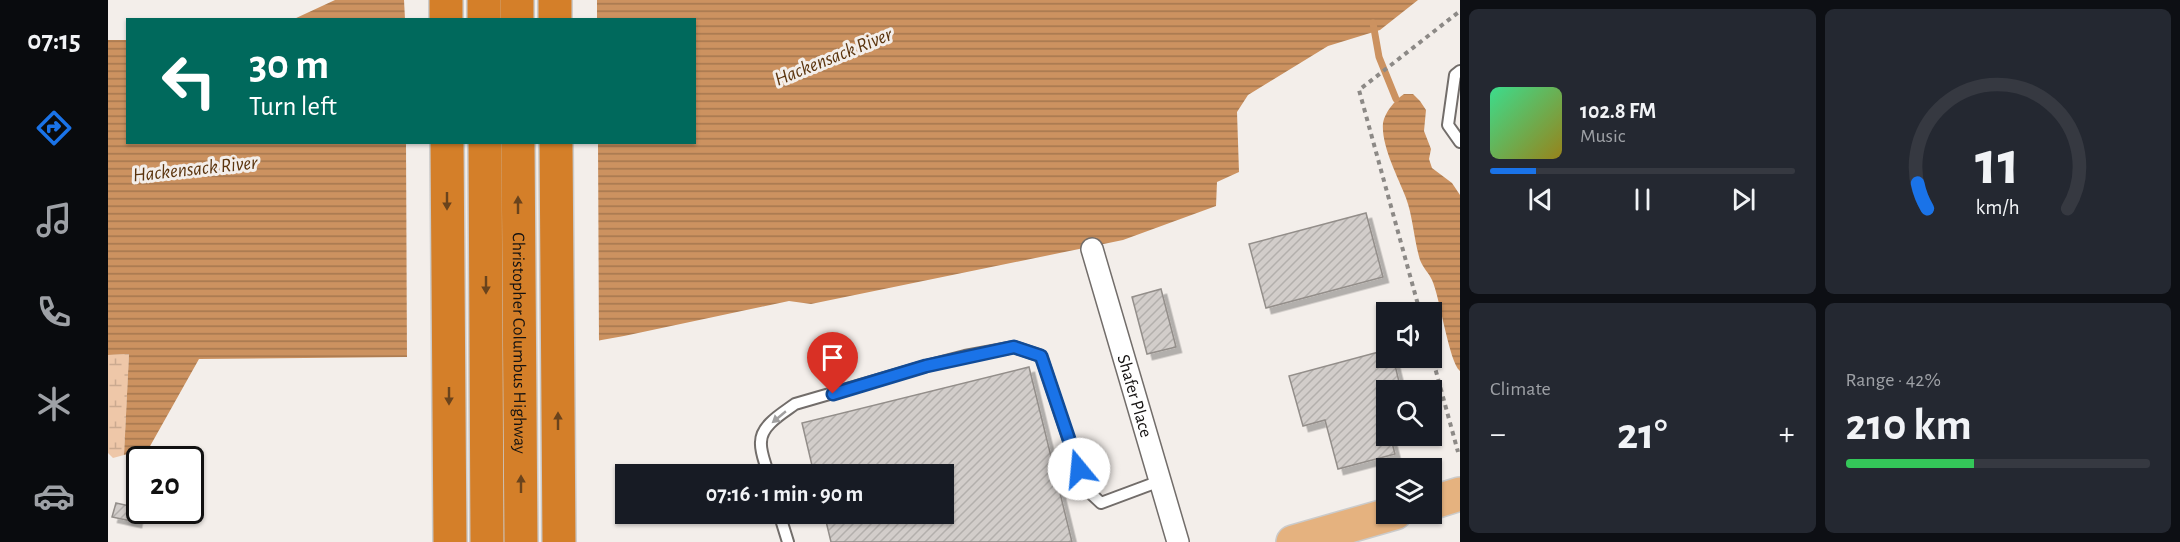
<!DOCTYPE html>
<meta charset="utf-8">
<style>
:root{--surface:#171b24;--page:#242831;--text:#f1f3f6;--muted:#9ea1a6;--line:#363941;--accent:#1a73e8}
body{margin:0;font-family:"Alegreya Sans",sans-serif;background:var(--page);color:var(--text);height:100vh;display:flex;flex-direction:column;font-size:22px;white-space:nowrap}
*{box-sizing:border-box;margin:0}
p{font-size:20px;color:var(--muted)}
.icon{flex:none;width:33px;height:33px;fill:none;stroke:currentColor;stroke-width:2;stroke-linecap:round;stroke-linejoin:round}
.map{position:relative;flex:1;overflow:hidden}
.sheet{display:flex;flex-direction:column;gap:9px;padding:9px;background:#0d0f14;width:720px}
.sheet>*{flex:none}
.guide{position:absolute;left:18px;top:18px;width:570px;height:126px;border-radius:0px;box-shadow:0 2px 4px #0004;background:#00695c;color:#fff;overflow:hidden}
.fabs{position:absolute;left:1268px;top:302px;display:grid;gap:12px}
.fabs a{display:grid;place-items:center;width:66px;height:66px;border-radius:0px;background:var(--surface);box-shadow:0 2px 4px #0004;font-size:30px}
.speed{position:absolute;left:18px;top:446px;display:flex;gap:12px;font-size:30px;font-weight:700;text-align:center}
.speed>*{display:grid;place-content:center;width:78px;height:78px;border-radius:50%;background:var(--surface);box-shadow:0 2px 4px #0004;line-height:1}
.speed .limit{border:3px solid #111;border-radius:9px;background:#fff;color:#111}
.pin{position:absolute;display:grid;place-items:center;width:51px;height:51px;color:#fff;margin:-62px -26px;border-radius:50% 50% 50% 0;rotate:-45deg;box-shadow:0 0 6px #0007}
.pin .icon{rotate:45deg}
.me{position:absolute;width:66px;margin:-33px;rotate:343deg;stroke-linejoin:round;filter:drop-shadow(0 0 4px #0008)}
.turn{display:flex;align-items:center;gap:21px;height:126px;padding:0 24px;font-size:27px}
.turn .icon{width:78px;height:78px;stroke-width:2.5}
.turn b{display:block;font-size:42px;line-height:51px}
.big{font-size:45px;font-weight:700;line-height:1.1}
.sheet .card{flex:1;display:flex;flex-direction:column;justify-content:center;gap:9px;min-width:0;padding:0 21px;border-radius:9px;background:var(--page)}
.sheet .dial{align-items:center;gap:0}
.dial svg{height:156px;overflow:visible;fill:none;stroke:var(--line);stroke-width:7;stroke-linecap:round;text-anchor:middle}
.dial text{fill:var(--text);stroke:none}
.song{display:flex;align-items:center;gap:18px}
.cover{width:72px;height:72px;border-radius:9px;background:linear-gradient(135deg,hsl(150 70% 55%),hsl(50 70% 35%))}
.played{height:6px;border-radius:3px;background:linear-gradient(90deg,var(--accent) 15%,var(--line) 15%)}
.keys{display:flex;justify-content:space-around;direction:ltr}
.heat{display:flex;justify-content:space-between;align-items:center;font-size:33px;direction:ltr}
.charge{height:9px;border-radius:4px;background:linear-gradient(90deg,#34c759 42%,var(--line) 0)}
.sheet .tiles{flex:1;display:grid;gap:9px;grid-template-columns:repeat(2,1fr)}
.trip{position:absolute;left:507px;top:464px;width:339px;height:60px;border-radius:0px;background:var(--surface);box-shadow:0 2px 4px #0004;font-weight:700;line-height:60px;text-align:center}
main{display:flex;flex:1;min-height:0}
.menu{display:flex;flex-direction:column;width:108px;justify-content:space-around;align-items:center;background:#090b0e;color:var(--muted)}
.menu .icon{width:42px;height:42px}
.menu .active{color:var(--accent)}
.menu b{font-size:27px;color:var(--text)}
.map>svg:first-child{display:block}
.wetland{fill:url(#wetland-marsh)}
.water{fill:url(#water-rules)}
.pier{fill:#f3eeea}
.lines{fill:none;stroke-linecap:round;stroke-linejoin:round}
.stream{stroke:#cc9260;stroke-width:7}
.building{fill:url(#building-hatch);stroke:#938e8a;stroke-width:1.5;filter:url(#shadow)}
.service-casing{stroke:#726d6a;stroke-width:14}
.minor-casing{stroke:#726d6a;stroke-width:24}
.primary-casing{stroke:#cbcbcb;stroke-width:36}
.motorway-casing{stroke:#cbcbcb;stroke-width:36}
.path{stroke:#8c8986;stroke-width:4;stroke-dasharray:4.5 4.5;stroke-linecap:butt}
.service{stroke:#fff;stroke-width:10}
.minor{stroke:#fff;stroke-width:21}
.primary{stroke:#e5b27f;stroke-width:33}
.motorway{stroke:#d47f29;stroke-width:33}
.oneway{fill:#6a431c}
.oneway2{fill:#a1a0a0}
.route-casing{stroke:#114b97;stroke-width:15}
.route{stroke:#1a73e8;stroke-width:10}
.labels{text-anchor:middle;stroke-width:6;stroke-linejoin:round;paint-order:stroke}
.street-label{font-size:18px;fill:#141211;stroke:#f3eeea}
.water-label{font-size:20px;font-style:italic;fill:#5b340d;stroke:#f3eeea}
</style>
<main>
<nav class="menu">
<b>07:15</b>
<svg class="icon active" aria-label="directions" viewBox="0 0 24 24"><path d="M12 3l9 9-9 9-9-9zM9 14v-3h6M13 9l2 2-2 2"/></svg>
<svg class="icon" aria-label="music" viewBox="0 0 24 24"><path d="M9 18V5l10-2v13"/><circle cx="6" cy="18" r="3"/><circle cx="16" cy="16" r="3"/></svg>
<svg class="icon" aria-label="phone" viewBox="0 0 24 24"><path d="M5 4h4l2 5-3 2q2 4 5 5l2-3 5 2v4C11 20 4 13 5 4z"/></svg>
<svg class="icon" aria-label="climate" viewBox="0 0 24 24"><path d="M12 3v18M4 7l16 10M4 17L20 7"/></svg>
<svg class="icon" aria-label="car" viewBox="0 0 24 24"><path d="M5 17H2v-5l4-1 3-4h7l3 4 3 1v5h-3M9 17h6M6 11h13"/><circle cx="7" cy="17" r="2"/><circle cx="17" cy="17" r="2"/></svg>
</nav>
<div class="map">
<svg width="1352" height="542" viewBox="0 0 1352 542">
<defs>
<pattern id="wetland-marsh" width="20" height="14" patternUnits="userSpaceOnUse" patternTransform="scale(1.5)"><rect width="20" height="14" fill="#eec7a8"/><path d="M1 5h8M5 5V1M11 12h8M15 12V8" fill="none" stroke="#cbaa90"/></pattern>
<pattern id="water-rules" width="6" height="5" patternUnits="userSpaceOnUse" patternTransform="scale(1.5)"><rect width="6" height="5" fill="#cc9260"/><path d="M0 2.5h6" fill="none" stroke="#a4764e"/></pattern>
<pattern id="building-hatch" width="6" height="6" patternUnits="userSpaceOnUse" patternTransform="scale(1.5)"><rect width="6" height="6" fill="#d2cdca"/><path d="M-1 1l2-2M0 6l6-6M5 7l2-2" fill="none" stroke="#b3afac"/></pattern>
<filter id="shadow"><feDropShadow dx="5.5" dy="5.5" stdDeviation="0" flood-color="#0004"/></filter>
</defs>
<rect width="100%" height="100%" fill="#f3eeea"/>
<polygon class="wetland" points="21,354 16,455 5,458 0,453 0,355"/>
<g class="water">
<polygon points="227,0 1310,0 1272,30 1220,46 1140,95 1129,112 1131,172 1109,182 1108,206 1015,240 703,304 681,301 516,336 404,356 91,359 41,448 16,455 21,354 0,355 0,40 19,40 20,142 586,142 586,20 186,19"/>
<path d="M 1296,94 L 1305,94 L 1312,101 L 1318,110 L 1316,131 L 1323,149 L 1321,159 L 1324,168 L 1344,183 L 1352,195 L 1352,371 C 1341,362 1332,297 1324,280 C 1321,273 1315,268 1312,260 C 1306,240 1305,217 1298,198 C 1290,177 1273,146 1275,123 C 1277,112 1287,100 1296,94 Z"/>
</g>
<g class="pier">
<polygon points="296,0 489,0 489,19 297,19"/>
<polygon points="298,143 490,143 491,343 404,359 299,360"/>
</g>
<g class="lines">
<polyline class="stream" points="1265,23 1271,57 1288,99"/>
</g>
<g class="building">
<polygon points="1258,213 1275,277 1158,308 1141,244"/>
<polygon points="1053,289 1068,347 1039,354 1024,297"/>
<polygon points="1278,350 1278,357 1285,357 1293,390 1278,390 1278,406 1274,407 1278,422 1278,435 1282,435 1287,454 1230,469 1217,420 1195,426 1181,376"/>
<polygon points="921,367 964,542 723,542 716,513 836,513 836,474 706,474 694,423"/>
<polygon points="8,503 31,508 28,522 4,517"/>
</g>
<g class="lines">
<defs>
<g id="service">
<polyline points="1352,71 1347,75 1340,125 1352,142"/>
<path d="M 660,474 C 658,464 652,452 653,442 C 653,425 675,413 687,404 L 818,366 L 857,356 L 906,347 L 933,356 L 977,488 L 993,503 L 1052,481"/>
<polyline points="671,513 680,542"/>
</g>
<g id="minor">
<path id="s1" d="M 984,249 L 1070,542"/>
</g>
<g id="primary">
<polyline points="1323,503 1352,494"/>
<polyline points="1185,542 1287,513"/>
</g>
<g id="motorway">
<polyline points="338,0 338,20"/>
<polyline points="376,0 376,20"/>
<polyline points="409,0 409,20"/>
<polyline points="447,0 447,20"/>
<polyline points="339,142 342,542"/>
<polyline points="377,142 379,542"/>
<path id="s2" d="M 410,142 L 413,542"/>
<polyline points="448,142 451,542"/>
</g>
</defs>
<use href="#service" class="service-casing"/>
<use href="#minor" class="minor-casing"/>
<use href="#primary" class="primary-casing"/>
<use href="#motorway" class="motorway-casing"/>
<g class="path">
<polyline points="1312,312 1251,90 1352,11"/>
<polyline points="1323,353 1350,452"/>
</g>
<use href="#service" class="service"/>
<use href="#minor" class="minor"/>
<use href="#primary" class="primary"/>
<use href="#motorway" class="motorway"/>
</g>
<defs><path id="oneway-solid" d="M-6-.8H1V-3.2L6.5 0L1 3.2V.8H-6Z" transform="scale(1.5)"/></defs>
<g class="oneway">
<use href="#oneway-solid" transform="translate(339 201) rotate(90)"/>
<use href="#oneway-solid" transform="translate(410 205) rotate(-90)"/>
<use href="#oneway-solid" transform="translate(378 285) rotate(90)"/>
<use href="#oneway-solid" transform="translate(341 396) rotate(90)"/>
<use href="#oneway-solid" transform="translate(450 421) rotate(-90)"/>
<use href="#oneway-solid" transform="translate(413 484) rotate(-90)"/>
</g>
<use class="oneway2" href="#oneway-solid" transform="translate(671 417) rotate(140)"/>
<g class="lines">
<defs>
<polyline id="route" points="725,394 818,366 906,347 933,356 971,469"/>
</defs>
<use href="#route" class="route-casing"/>
<use href="#route" class="route"/>
</g>
<g class="labels">
<g class="street-label">
<text dy="6" stroke="none"><textPath href="#s2" startOffset="201">Christopher Columbus Highway</textPath></text>
<text dy="6" stroke="none"><textPath href="#s1" startOffset="153">Shafer Place</textPath></text>
</g>
<g class="water-label">
<text transform="translate(725 56) rotate(-22)" y="7">Hackensack River</text>
<text transform="translate(87 168) rotate(-6)" y="7">Hackensack River</text>
</g>
</g>
</svg>
<div class="fabs">
<a><svg class="icon" aria-label="sound" viewBox="0 0 24 24"><path d="M4 9h4l5-4v14l-5-4H4zM17 9q2 3 0 6"/></svg></a>
<a><svg class="icon" aria-label="search" viewBox="0 0 24 24"><circle cx="10" cy="10" r="6"/><path d="M15 15l6 6"/></svg></a>
<a><svg class="icon" aria-label="layers" viewBox="0 0 24 24"><path d="M12 4l9 5-9 5-9-5zM3 14l9 5 9-5"/></svg></a>
</div>
<div class="speed"><div class="limit">20</div></div>
<div class="pin" style="left:725px;top:394px;background:#d93025"><svg class="icon" aria-label="arrive" viewBox="0 0 24 24"><path d="M6 21V4h12l-3 4 3 4H6"/></svg></div>
<svg class="me" style="left:971px;top:469px" viewBox="-20 -20 40 40"><circle r="19" fill="#fff"/><path d="M0-13L10 11 0 6-10 11z" fill="#1a73e8"/></svg>
<div class="trip">07:16 · 1 min · 90 m</div>
<div class="guide">
<div class="turn"><svg class="icon" aria-label="left" viewBox="0 0 24 24"><path d="M17 20v-9H6M10 6l-5 5 5 5"/></svg><div><b>30 m</b>Turn left</div></div>
</div>
</div>
<section class="sheet">
<div class="tiles">
<div class="card">
<div class="song"><i class="cover"></i><div><b>102.8 FM</b><p>Music</p></div></div>
<div class="played"></div>
<div class="keys"><svg class="icon" aria-label="previous" viewBox="0 0 24 24"><path d="M18 5L8 12l10 7zM5 5v14"/></svg><svg class="icon" aria-label="pause" viewBox="0 0 24 24"><path d="M8 5v14M16 5v14"/></svg><svg class="icon" aria-label="next" viewBox="0 0 24 24"><path d="M6 5l10 7-10 7zM19 5v14"/></svg></div>
</div>
<div class="card dial"><svg viewBox="0 0 100 80">
<path d="M14 69A42 42 0 1 1 86 69"/>
<path d="M14 69A42 42 0 0 1 9 56" stroke="#1a73e8"/>
<text x="50" y="56" font-size="32" font-weight="700">11</text>
<text x="50" y="72" font-size="11">km/h</text>
</svg></div>
<div class="card"><p>Climate</p>
<div class="heat"><a>−</a><b class="big">21°</b><a>+</a></div>
</div>
<div class="card"><p>Range · 42%</p><b class="big">210 km</b><div class="charge"></div></div>
</div>
</section>
</main>
